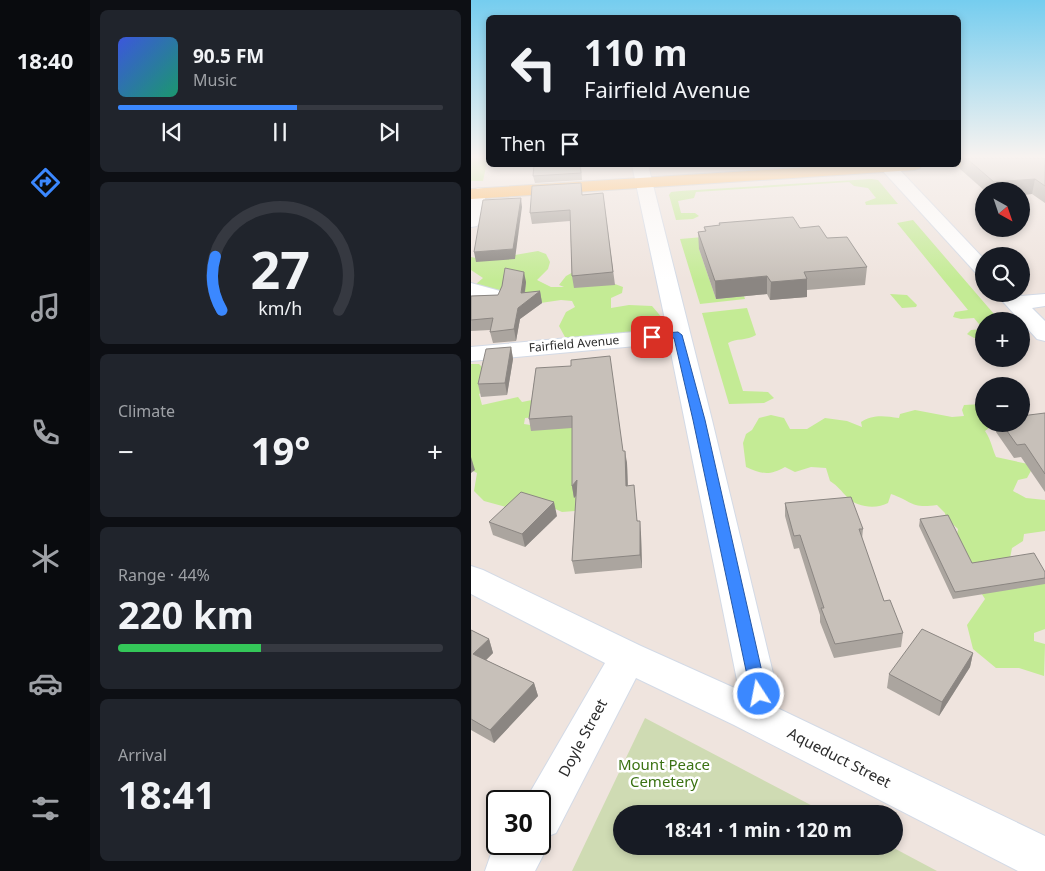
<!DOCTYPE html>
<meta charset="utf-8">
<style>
:root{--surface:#171b24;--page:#20242c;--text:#f1f3f6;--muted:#9ea1a6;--line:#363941;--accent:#3b88ff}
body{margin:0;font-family:"Noto Sans",sans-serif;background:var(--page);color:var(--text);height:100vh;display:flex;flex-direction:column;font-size:19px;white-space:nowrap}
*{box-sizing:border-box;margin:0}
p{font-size:16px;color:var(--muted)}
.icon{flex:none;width:28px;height:28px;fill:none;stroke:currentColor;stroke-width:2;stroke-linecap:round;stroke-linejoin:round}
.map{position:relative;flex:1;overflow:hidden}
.side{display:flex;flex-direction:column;gap:10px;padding:10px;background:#0d0f14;width:381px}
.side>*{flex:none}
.guide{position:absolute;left:15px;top:15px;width:475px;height:152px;border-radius:8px;box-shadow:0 2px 8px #0003;background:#171b24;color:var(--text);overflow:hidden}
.needle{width:32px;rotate:140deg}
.tools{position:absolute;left:504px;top:182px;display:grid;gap:10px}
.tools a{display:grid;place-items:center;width:55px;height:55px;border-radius:50%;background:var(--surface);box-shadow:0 2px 8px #0003;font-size:25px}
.speed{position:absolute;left:15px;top:790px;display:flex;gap:10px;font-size:25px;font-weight:700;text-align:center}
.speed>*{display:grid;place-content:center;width:65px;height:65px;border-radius:50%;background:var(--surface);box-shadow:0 2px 8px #0003;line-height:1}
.speed .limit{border:2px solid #111;border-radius:8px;background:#fff;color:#111}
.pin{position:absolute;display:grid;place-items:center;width:42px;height:42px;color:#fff;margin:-21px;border-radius:10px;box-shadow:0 2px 8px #0006}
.me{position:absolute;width:55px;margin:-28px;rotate:349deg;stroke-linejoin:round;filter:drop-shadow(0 0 4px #0008)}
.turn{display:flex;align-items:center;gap:18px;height:105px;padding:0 15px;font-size:22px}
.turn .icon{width:65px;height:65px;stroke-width:2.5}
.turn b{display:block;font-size:35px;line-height:42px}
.then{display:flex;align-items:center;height:48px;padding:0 15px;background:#0003;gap:10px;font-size:19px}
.big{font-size:38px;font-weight:700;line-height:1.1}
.side .widget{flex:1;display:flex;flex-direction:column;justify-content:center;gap:8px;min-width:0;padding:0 18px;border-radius:8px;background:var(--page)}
.side .dial{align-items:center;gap:0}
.dial svg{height:130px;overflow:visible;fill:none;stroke:var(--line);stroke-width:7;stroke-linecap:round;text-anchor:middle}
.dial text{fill:var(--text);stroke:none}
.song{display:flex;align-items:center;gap:15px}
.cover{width:60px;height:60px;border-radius:8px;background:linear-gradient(135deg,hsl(230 70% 55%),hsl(160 70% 35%))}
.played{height:5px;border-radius:2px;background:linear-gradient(90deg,var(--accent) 55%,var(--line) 55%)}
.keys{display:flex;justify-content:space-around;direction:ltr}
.heat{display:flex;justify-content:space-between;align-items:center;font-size:28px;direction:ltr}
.charge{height:8px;border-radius:4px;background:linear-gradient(90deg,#34c759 44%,var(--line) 0)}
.trip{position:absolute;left:142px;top:805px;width:290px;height:50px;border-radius:25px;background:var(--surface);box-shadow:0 2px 8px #0003;font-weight:700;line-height:50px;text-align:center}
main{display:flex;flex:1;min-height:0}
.dock{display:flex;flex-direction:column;width:90px;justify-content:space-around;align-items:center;background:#090b0e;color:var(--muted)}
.dock .icon{width:35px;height:35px}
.dock .selected{color:var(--accent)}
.dock b{font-size:22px;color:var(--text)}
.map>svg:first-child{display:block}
.green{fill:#c4eb95}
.cemetery{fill:#cfdbb3}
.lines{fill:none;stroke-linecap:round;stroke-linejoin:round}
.minor-casing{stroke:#d3dae6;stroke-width:2}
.major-casing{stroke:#c4c4c4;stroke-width:2}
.minor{fill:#fff;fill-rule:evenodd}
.major{fill:#feb354;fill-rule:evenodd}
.wall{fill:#aba59f}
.shaded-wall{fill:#8b8682}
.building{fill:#c7c0b9;stroke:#8b8682}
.route{fill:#3b88ff;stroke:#2658a6}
.labels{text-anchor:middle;stroke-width:5;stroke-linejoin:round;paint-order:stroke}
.street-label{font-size:12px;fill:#2c2c2c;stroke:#fff}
.near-street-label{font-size:15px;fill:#2c2c2c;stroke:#fff}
.near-park-label{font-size:15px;fill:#3b7213;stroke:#fff}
</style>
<main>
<nav class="dock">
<b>18:40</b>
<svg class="icon selected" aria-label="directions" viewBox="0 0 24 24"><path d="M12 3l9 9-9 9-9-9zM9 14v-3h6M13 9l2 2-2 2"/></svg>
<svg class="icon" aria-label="music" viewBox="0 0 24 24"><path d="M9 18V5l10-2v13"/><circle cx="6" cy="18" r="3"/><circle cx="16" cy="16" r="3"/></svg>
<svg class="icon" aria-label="phone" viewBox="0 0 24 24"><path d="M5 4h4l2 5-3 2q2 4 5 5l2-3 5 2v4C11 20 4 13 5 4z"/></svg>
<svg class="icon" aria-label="climate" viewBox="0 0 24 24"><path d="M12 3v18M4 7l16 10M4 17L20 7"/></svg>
<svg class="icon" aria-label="car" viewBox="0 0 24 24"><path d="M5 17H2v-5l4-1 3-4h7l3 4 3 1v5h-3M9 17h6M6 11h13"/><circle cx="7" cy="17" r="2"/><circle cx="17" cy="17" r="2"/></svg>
<svg class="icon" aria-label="filters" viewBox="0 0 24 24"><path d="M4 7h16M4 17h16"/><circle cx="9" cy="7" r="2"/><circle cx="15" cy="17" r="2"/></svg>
</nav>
<section class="side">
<div class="widget">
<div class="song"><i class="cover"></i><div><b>90.5 FM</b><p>Music</p></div></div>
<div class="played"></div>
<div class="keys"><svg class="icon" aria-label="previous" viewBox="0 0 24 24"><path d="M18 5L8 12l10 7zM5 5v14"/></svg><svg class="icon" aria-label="pause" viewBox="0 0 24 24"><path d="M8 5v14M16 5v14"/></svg><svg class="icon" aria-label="next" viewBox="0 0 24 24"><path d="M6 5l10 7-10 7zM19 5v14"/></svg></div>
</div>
<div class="widget dial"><svg viewBox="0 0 100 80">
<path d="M14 69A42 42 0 1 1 86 69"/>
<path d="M14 69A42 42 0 0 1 10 36" stroke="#3b88ff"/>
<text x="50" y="56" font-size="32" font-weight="700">27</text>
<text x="50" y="72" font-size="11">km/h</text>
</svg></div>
<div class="widget"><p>Climate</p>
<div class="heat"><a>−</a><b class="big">19°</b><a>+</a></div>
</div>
<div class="widget"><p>Range · 44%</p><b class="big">220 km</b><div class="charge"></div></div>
<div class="widget"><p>Arrival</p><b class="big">18:41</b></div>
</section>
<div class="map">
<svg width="574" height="871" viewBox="0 0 574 871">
<rect width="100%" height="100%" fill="#efe4de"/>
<g class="green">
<polygon points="0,158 17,158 12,181 0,181"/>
<polygon points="400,179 407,180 427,204 395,205 394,202 405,198 397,188 383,186 378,182 225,192 223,198 207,201 210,213 224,213 228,216 222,219 205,220 198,195 200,192 209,191"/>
<polygon points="442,220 529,321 512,321 512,337 503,338 496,334 500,330 512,329 503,318 490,319 482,317 484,312 497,310 426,223"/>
<polygon points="232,237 228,249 245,299 273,296 274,299 229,304 209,239"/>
<polygon points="67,251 75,254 79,262 77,269 66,280 80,287 93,287 88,285 95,276 106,270 152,287 151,293 140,298 140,308 158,305 181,306 193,320 187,327 167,334 105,341 94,337 88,326 95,312 104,307 101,301 90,300 0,313 0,293 13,287 5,284 12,278 0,270 0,257 15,260"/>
<polygon points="419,294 436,295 446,305 445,307 431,308"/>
<path d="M 276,308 L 285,335 C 276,341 265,338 257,343 L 272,391 L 297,392 L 303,398 L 293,403 L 258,404 L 231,313 Z"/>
<polygon points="0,364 8,364 14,370 15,390 8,394 11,405 47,397 51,402 61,400 67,417 54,418 53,424 66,426 103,423 120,501 104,511 91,512 80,507 35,507 13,501 3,491 6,473 0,470"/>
<path d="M 512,404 L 512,424 L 523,424 L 514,431 C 520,440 521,448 525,457 L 557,464 L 561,469 L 556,478 L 547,480 L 542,491 L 555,498 L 574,500 L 574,531 L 553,534 L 552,541 L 541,548 L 539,558 L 574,579 L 574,629 L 563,633 L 563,641 L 574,644 L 573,676 L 548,668 L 525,668 L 502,649 L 496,625 L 514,599 L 483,550 L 487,529 L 475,518 L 474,513 L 466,505 C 440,509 441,501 420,494 L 417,503 C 406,509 386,508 376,497 C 370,491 367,486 359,481 L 355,468 L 340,467 L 324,472 L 314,467 C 298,476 291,474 275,467 L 272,443 L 275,434 L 281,430 L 288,418 L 300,415 L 313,418 L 319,429 L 336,429 L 354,418 L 376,421 L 391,427 L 390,422 C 402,414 414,416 428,418 L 429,414 L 444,410 L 481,417 L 493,416 L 491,410 L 493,405 Z"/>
</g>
<polygon class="cemetery" points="174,718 357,814 151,814 151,846 419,846 466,871 101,871"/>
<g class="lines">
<defs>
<g id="minor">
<polygon points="161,165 177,165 241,420 307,694 302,706 574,836 574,871 547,871 263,725 165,678 85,833 75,837 78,844 64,871 14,871 20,854 28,844 69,844 69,801 54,801 134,663 0,594 0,566 12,570 170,646 268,690 198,343 0,361 0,347 196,329"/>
<polygon points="411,165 424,165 512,258 512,275 505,273 411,170 409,167"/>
<polygon points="7,188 13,189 15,193 9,222 6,226 0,227 0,191"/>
<polygon points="0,283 29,291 32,296 29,301 21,302 0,296"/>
<polygon points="525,294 548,294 550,296 574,294 574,306 561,308 574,321 574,341 566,339"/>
</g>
<g id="major">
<polygon points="488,158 548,158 545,161 540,163 488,167 483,165 488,165"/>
<polygon points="371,165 451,165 449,168 443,170 0,199 0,189"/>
</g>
</defs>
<use href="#minor" class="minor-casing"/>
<use href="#major" class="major-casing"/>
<use href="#minor" class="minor"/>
<use href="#major" class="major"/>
</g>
<g class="wall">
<polygon points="491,158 574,158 574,203 561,194 550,195 550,191 514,191 489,169"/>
<polygon points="110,165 111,180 64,183 62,176"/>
<polygon points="132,193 144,285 103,288 101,276 99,221 61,224 59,213 111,195"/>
<polygon points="248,223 329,228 356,238 396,267 394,285 336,290 336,297 299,300 296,294 245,299 228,249 227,232 234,231 233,227 249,225"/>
<polygon points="55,282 54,293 69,291 71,303 49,319 45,341 22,343 19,332 19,330 0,331 0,296 27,295"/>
<polygon points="40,347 42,359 36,395 10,397 7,384"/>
<polygon points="65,368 152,451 156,463 157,486 170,534 171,568 104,574 101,561 105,496 103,498 101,486 101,428 60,431 58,419"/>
<polygon points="574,413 574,492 550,457 543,458 525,432 527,424 550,424"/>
<polygon points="314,503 392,529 391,539 413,601 432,633 430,647 363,658 349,622 349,615 328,548 323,549 314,516"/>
<polygon points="86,516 54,547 22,535 18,522"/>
<polygon points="449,519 501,563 574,572 574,584 482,599 448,526"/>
<polygon points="0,630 18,639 22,653 15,660 63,683 67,696 23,743 0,730"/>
<polygon points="502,653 499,667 468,716 416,688 418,674"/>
</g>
<g class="shaded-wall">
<polygon points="564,179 561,194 550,195 550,191 521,191 523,182"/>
<polygon points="50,198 51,207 44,259 5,262 3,252"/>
<polygon points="53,272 55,282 52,304 50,293"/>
<polygon points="296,276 296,294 245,299 244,281"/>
<polygon points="336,279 336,297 299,300 300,282"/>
<polygon points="69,291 71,303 49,319 45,341 43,329 47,308"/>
<polygon points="40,347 42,359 36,395 34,383"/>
<polygon points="154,451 156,463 157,499 155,486"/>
<polygon points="0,457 4,470 0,473"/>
<polygon points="106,480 108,493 103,498 101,486"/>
<polygon points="83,502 86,516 54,547 51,534"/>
<polygon points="169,521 170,534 171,568 169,555"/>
<polygon points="18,639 22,653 7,668 2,654"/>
<polygon points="502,653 499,667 468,716 471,702"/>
<polygon points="63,683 67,696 23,743 19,730"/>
</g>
<g class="building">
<polygon points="495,158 574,158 574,186 564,179 523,182"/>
<polygon points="63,165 109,165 110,173 62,176"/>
<polygon points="110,183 111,195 132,193 142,272 101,276 99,210 59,213 61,186"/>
<polygon points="50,198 42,249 3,252 12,200"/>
<polygon points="322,217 329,228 348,226 356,238 376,237 396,267 333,272 336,279 300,282 296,276 244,281 227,232 235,231 233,227 249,225 248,223"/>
<polygon points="34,268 53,272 50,293 69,291 47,308 43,329 19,332 22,318 0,320 0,296 27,295 31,286"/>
<polygon points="40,347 34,383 7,384 15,349"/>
<polygon points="139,356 152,451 154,451 155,486 163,485 166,521 169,521 169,555 101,561 106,480 101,486 101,416 58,419 65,368 100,366 100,360"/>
<polygon points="574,413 574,474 554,444 546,445 531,424 550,424 550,416"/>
<polygon points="50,492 83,502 51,534 18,522"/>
<polygon points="380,497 392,529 388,529 413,601 419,600 432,633 364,644 350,608 353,608 329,535 323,536 314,503"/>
<polygon points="477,515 501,563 563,553 574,572 574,578 484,592 449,519"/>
<polygon points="451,629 502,653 471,702 418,674"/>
<polygon points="0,630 18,639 2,654 63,683 19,730 0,719"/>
</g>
<linearGradient id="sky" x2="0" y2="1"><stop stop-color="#75cdef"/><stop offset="0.56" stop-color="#f8f3f0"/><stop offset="1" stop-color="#f8f3f0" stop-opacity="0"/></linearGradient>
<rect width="574" height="280" fill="url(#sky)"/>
<polygon class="route" points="207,332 211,335 234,420 296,694 294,699 288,701 282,699 280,694 222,420 203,338 181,340 177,337 181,334"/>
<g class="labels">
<g class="street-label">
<text transform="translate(103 344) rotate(-5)" y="4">Fairfield Avenue</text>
</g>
<g class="near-street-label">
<text transform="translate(112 738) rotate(-62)" y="5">Doyle Street</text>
<text transform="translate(368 758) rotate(27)" y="5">Aqueduct Street</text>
</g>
<g class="near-park-label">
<text x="193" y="770">Mount Peace<tspan x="193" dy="17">Cemetery</tspan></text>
</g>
</g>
</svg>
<div class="tools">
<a><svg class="needle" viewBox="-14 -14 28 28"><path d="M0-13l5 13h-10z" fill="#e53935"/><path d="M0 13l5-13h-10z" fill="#9ea1a6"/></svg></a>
<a><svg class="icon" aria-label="search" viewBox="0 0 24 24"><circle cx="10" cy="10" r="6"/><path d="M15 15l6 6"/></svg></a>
<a>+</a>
<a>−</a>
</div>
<div class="speed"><div class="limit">30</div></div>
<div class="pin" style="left:181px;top:337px;background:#d93025"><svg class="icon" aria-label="arrive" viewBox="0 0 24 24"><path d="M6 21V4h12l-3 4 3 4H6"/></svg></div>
<svg class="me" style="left:288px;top:694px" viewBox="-20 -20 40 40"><circle r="17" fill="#3b88ff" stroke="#fff" stroke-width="3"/><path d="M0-11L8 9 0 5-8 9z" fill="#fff"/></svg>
<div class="trip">18:41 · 1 min · 120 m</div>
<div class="guide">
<div class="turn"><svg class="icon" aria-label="left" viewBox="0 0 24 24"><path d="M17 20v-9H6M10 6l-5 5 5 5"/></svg><div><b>110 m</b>Fairfield Avenue</div></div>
<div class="then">Then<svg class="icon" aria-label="arrive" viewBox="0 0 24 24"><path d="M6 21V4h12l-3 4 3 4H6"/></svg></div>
</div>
</div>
</main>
